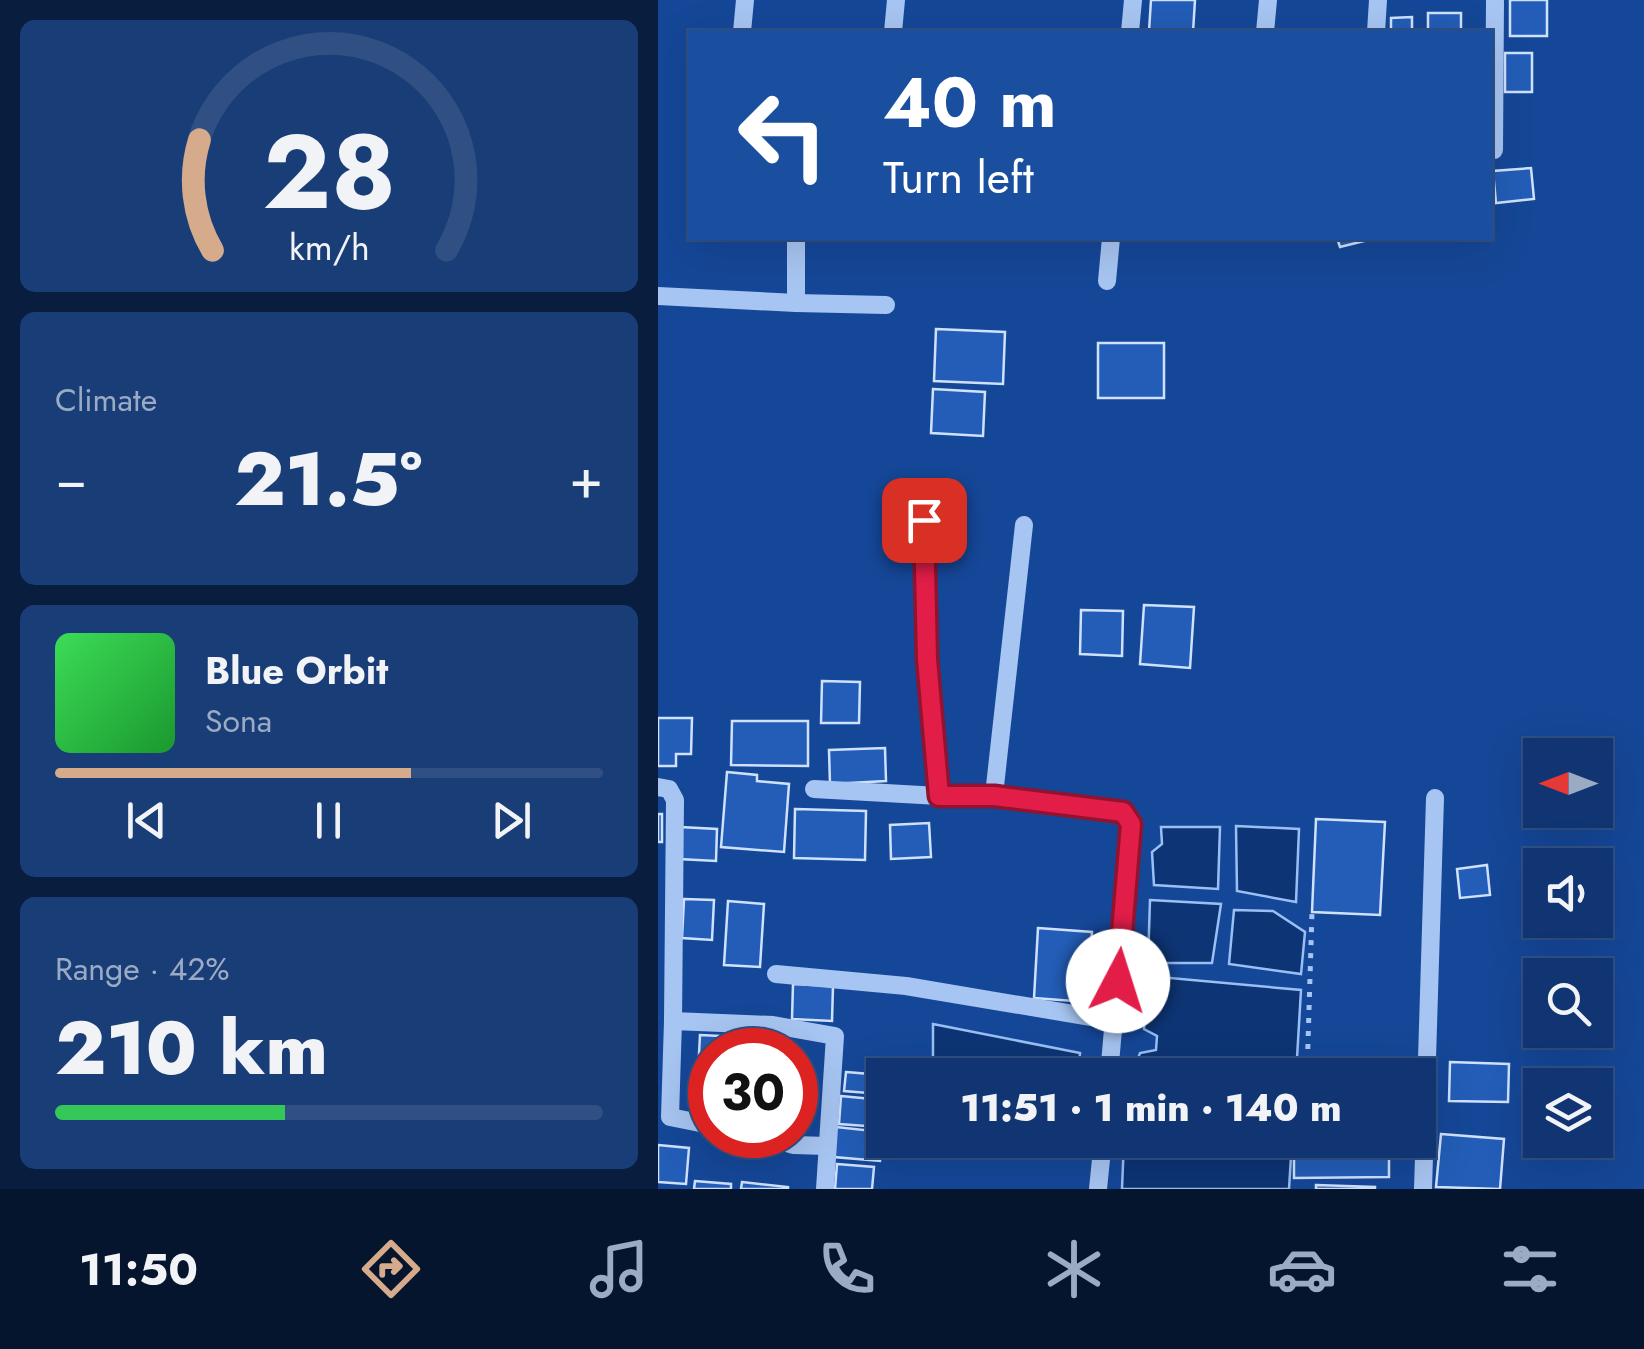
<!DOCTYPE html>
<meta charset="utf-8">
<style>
:root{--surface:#103572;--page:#193d77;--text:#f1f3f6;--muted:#9cabc4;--line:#305084;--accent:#d6ab8b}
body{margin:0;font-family:Jost,sans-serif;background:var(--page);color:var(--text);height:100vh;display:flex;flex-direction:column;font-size:38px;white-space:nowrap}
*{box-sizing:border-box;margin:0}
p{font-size:32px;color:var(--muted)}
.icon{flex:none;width:55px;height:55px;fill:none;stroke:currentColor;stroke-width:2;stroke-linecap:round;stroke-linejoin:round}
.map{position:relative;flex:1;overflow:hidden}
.details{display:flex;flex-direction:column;gap:20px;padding:20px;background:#091d3f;width:658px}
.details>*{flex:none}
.banner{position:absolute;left:30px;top:30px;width:805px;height:210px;border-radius:0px;box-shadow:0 10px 40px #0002,0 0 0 2px var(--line);background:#1a4fa0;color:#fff;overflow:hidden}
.needle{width:65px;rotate:270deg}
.fabs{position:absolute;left:865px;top:738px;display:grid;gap:20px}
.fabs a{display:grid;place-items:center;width:90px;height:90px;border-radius:0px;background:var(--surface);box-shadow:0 10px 40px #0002,0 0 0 2px var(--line);font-size:50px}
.speed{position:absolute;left:30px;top:1028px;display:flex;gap:20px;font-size:50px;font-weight:700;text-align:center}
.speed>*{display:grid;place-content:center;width:130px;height:130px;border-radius:50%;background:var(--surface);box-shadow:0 10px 40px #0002,0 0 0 2px var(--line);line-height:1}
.speed .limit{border:15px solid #d22;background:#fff;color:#111}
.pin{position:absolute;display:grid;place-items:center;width:85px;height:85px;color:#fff;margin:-42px;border-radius:20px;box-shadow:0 5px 15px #0006}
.me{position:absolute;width:110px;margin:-55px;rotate:5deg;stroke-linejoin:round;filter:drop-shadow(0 0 8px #0008)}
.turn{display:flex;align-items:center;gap:35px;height:210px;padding:0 30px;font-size:45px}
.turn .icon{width:130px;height:130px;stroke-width:2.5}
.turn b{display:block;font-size:70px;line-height:85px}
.big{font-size:75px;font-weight:800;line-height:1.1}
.details .tile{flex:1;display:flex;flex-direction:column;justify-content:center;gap:15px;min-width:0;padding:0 35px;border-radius:15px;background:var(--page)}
.details .dial{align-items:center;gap:0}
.dial svg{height:260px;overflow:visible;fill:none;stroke:var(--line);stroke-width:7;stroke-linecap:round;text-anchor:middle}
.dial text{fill:var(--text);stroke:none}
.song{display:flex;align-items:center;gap:30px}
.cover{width:120px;height:120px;border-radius:15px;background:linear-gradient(135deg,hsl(130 70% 55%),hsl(130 70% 35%))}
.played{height:10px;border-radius:5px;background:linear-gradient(90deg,var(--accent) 65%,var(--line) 65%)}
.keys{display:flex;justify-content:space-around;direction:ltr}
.heat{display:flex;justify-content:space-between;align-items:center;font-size:55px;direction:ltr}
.charge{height:15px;border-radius:8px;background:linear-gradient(90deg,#34c759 42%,var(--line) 0)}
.trip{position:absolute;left:208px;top:1058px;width:570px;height:100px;border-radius:0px;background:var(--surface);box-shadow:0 10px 40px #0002,0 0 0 2px var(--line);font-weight:800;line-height:100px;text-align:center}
.dock{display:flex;height:160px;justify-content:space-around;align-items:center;background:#06152e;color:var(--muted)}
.dock .icon{width:70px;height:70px}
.dock .active{color:var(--accent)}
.dock b{font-size:45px;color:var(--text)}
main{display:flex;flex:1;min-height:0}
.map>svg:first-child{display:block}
.water{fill:#0d3474;stroke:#99bff5;stroke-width:2.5}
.building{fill:#235db7;stroke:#cfe1fd;stroke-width:2.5}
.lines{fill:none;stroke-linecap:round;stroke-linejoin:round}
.path{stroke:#a7c5f2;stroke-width:5;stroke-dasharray:5 8;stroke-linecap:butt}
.minor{stroke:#a7c5f2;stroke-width:18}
.route-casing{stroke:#92132f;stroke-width:25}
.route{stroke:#e11d48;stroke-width:18}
</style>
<main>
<section class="details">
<div class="tile dial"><svg viewBox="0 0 100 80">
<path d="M14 69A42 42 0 1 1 86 69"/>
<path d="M14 69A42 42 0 0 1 10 35" stroke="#d6ab8b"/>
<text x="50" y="56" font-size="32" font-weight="700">28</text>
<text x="50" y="72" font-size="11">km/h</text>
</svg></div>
<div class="tile"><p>Climate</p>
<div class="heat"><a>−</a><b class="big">21.5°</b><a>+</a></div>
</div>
<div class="tile">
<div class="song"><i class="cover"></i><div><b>Blue Orbit</b><p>Sona</p></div></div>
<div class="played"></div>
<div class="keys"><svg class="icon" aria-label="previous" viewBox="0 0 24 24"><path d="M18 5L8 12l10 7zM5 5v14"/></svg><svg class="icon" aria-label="pause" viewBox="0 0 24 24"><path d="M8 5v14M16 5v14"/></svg><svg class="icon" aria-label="next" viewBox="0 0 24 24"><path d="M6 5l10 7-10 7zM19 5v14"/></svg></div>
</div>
<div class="tile"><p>Range · 42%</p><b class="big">210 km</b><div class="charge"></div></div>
</section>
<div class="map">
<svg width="987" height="1189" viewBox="0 0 987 1189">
<rect width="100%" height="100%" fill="#154798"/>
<g class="water">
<polygon points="578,826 641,829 638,902 579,891"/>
<polygon points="503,827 562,827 560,889 496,885 494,852 504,844"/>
<polygon points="492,900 563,904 554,963 490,963"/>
<polygon points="576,910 615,911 647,932 643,974 571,964"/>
<polygon points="490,976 643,990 638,1075 474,1075 482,1053 498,1050 499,1036 486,1029"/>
<polygon points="275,1024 422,1053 420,1075 275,1075"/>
<polygon points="466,1140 634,1140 631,1189 464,1189"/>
</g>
<g class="building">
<polygon points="493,0 537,0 535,32 491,31"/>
<rect x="852" y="0" width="37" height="36"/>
<rect x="770" y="13" width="33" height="19"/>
<polygon points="754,17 754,32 733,32 733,18"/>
<rect x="847" y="53" width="27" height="39"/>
<polygon points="873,168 876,199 838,203 835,171"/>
<polygon points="679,238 718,238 682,247"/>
<polygon points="278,329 347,332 345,384 276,381"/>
<rect x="440" y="343" width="66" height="55"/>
<polygon points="275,389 327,392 325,436 273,433"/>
<polygon points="486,605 536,607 532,668 482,664"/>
<polygon points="423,610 465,611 464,656 422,654"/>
<polygon points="164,681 202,682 201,723 163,723"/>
<polygon points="0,718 34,718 33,754 18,754 18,766 0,766"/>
<polygon points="74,721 150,721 150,766 73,765"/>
<polygon points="227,748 228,781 172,784 171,750"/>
<polygon points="69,772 99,775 99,781 131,784 126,852 63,847"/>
<polygon points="137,809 208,811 207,860 136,858"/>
<rect x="0" y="814" width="4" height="28"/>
<polygon points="658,819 727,822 722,915 654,912"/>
<polygon points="271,823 273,857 233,859 232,825"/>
<polygon points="22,827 59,829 58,861 21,859"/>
<polygon points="829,865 832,895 802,898 799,869"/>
<polygon points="26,899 56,900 54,940 24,938"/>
<polygon points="70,901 106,904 102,967 66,965"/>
<polygon points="380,928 434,932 429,1002 376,998"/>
<polygon points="135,984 175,986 174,1021 134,1019"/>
<polygon points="42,1035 62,1036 62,1050 52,1050 52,1074 40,1073"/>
<polygon points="792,1062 851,1064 850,1102 791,1101"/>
<polygon points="188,1072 212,1074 210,1093 186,1091"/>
<polygon points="138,1087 149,1088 145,1130 138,1129"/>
<polygon points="38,1088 52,1092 52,1116 33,1112"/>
<polygon points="183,1096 224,1100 222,1127 181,1124"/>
<polygon points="178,1127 225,1132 222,1161 176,1157"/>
<polygon points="783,1134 846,1139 842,1189 778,1187"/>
<polygon points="636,1140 731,1140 731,1177 636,1178"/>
<polygon points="0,1145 31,1148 28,1184 0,1182"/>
<polygon points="179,1164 216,1167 214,1189 177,1189"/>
<polygon points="37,1181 73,1184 73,1189 36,1189"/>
<polygon points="84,1182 130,1187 130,1189 83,1189"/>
<polygon points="658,1185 717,1187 717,1189 658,1189"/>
</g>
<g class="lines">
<polyline class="path" points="649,1075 654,912"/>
<g class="minor">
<polyline points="84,32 87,0"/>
<polyline points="235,32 238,0"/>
<polyline points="472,32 475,0"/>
<polyline points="607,32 610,0"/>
<polyline points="718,32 720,0"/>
<polyline points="832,150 836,150 837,0"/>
<polyline points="138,238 138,303"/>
<polyline points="449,281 453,238"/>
<polyline points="0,296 138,303 228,305"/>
<polyline points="266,520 269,659 281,796"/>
<polyline points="0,787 11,789 17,800 15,1021 12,1117 52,1125"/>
<polyline points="156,789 281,796 336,795 465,813 473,824 451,1075"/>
<polyline points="336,795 366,525"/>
<polyline points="118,974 248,986 457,1021"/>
<polyline points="15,1021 115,1025 177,1036 167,1189"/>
<polyline points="100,1135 136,1145 169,1146"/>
<polyline points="440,1189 445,1140"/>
<polyline points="765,1189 777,798"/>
</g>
</g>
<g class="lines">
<defs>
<polyline id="route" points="266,520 269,659 281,796 336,796 465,812 473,824 460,981"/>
</defs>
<use href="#route" class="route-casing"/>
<use href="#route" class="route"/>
</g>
</svg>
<div class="fabs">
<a><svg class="needle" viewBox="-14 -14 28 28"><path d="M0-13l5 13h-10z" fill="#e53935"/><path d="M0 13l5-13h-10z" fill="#9cabc4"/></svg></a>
<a><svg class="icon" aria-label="sound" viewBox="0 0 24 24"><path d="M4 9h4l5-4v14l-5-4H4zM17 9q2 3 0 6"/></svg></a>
<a><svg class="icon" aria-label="search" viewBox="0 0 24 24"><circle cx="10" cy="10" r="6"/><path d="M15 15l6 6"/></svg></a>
<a><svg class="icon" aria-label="layers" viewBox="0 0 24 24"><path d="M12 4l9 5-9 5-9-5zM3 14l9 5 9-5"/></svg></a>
</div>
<div class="speed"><div class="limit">30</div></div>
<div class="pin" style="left:266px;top:520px;background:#d93025"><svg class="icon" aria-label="arrive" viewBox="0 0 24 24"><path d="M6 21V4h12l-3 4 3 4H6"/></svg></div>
<svg class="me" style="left:460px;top:981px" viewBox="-20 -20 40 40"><circle r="19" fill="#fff"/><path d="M0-13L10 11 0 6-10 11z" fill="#e11d48"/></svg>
<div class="trip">11:51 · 1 min · 140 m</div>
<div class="banner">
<div class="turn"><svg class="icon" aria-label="left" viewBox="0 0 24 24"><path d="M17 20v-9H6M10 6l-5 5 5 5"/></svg><div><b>40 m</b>Turn left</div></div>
</div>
</div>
</main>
<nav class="dock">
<b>11:50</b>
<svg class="icon active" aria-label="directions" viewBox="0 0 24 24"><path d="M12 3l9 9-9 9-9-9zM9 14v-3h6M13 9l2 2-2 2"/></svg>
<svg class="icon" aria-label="music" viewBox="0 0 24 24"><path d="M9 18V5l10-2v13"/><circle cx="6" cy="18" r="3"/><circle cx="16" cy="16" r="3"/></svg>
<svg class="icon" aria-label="phone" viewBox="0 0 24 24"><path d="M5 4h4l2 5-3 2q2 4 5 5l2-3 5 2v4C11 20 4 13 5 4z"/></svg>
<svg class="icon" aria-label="climate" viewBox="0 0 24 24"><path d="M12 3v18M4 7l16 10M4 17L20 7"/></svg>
<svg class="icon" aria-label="car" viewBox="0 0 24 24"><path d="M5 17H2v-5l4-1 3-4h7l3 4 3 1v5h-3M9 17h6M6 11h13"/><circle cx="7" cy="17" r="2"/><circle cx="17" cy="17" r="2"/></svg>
<svg class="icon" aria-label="filters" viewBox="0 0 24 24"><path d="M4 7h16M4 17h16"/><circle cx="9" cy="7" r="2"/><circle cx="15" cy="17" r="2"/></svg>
</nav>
